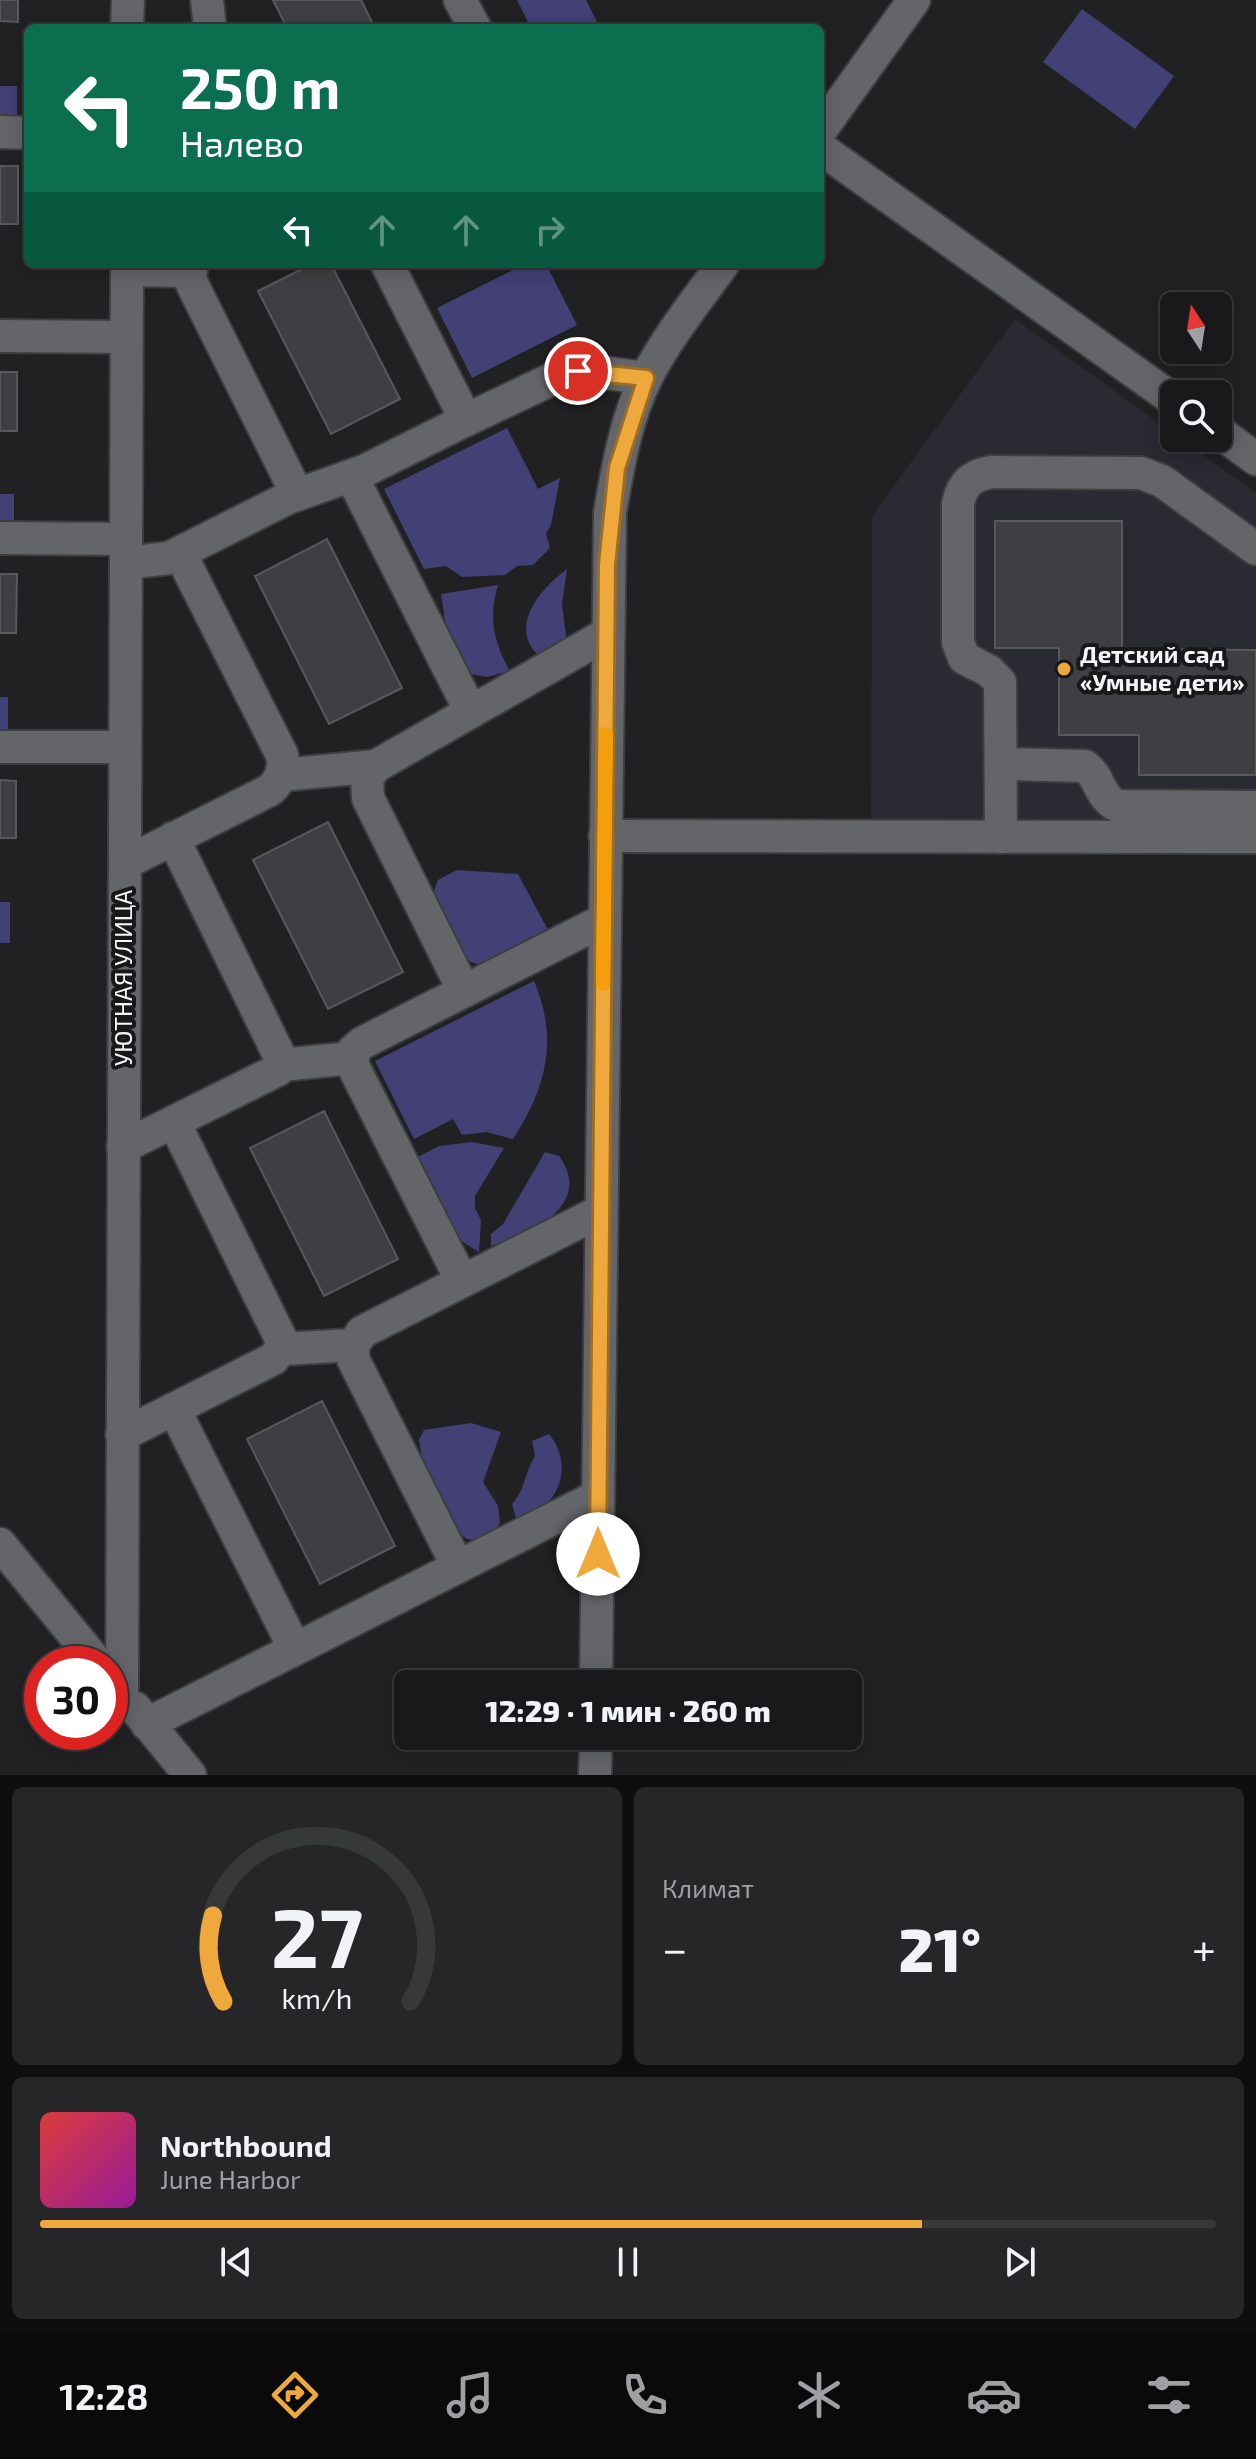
<!DOCTYPE html>
<html lang="ru">
<meta charset="utf-8">
<style>
:root{--surface:#19191b;--page:#262628;--text:#f1f3f6;--muted:#9fa0a3;--line:#37383a;--accent:#eea83c}
body{margin:0;font-family:"Exo 2",sans-serif;background:var(--page);color:var(--text);height:100vh;display:flex;flex-direction:column;font-size:30px;white-space:nowrap}
*{box-sizing:border-box;margin:0}
p{font-size:26px;color:var(--muted)}
.icon{flex:none;width:44px;height:44px;fill:none;stroke:currentColor;stroke-width:2;stroke-linecap:round;stroke-linejoin:round}
.map{position:relative;height:1775px;overflow:hidden}
.sheet{display:flex;flex-direction:column;gap:12px;padding:12px;background:#0e0e0f;flex:1}
.sheet>*{flex:none}
.guide{position:absolute;left:24px;top:24px;width:800px;height:244px;border-radius:12px;box-shadow:0 4px 20px #0003,0 0 0 2px var(--line);background:#0b6e4f;color:#fff;overflow:hidden}
.needle{width:52px;rotate:348deg}
.tools{position:absolute;left:1160px;top:292px;display:grid;gap:16px}
.tools a{display:grid;place-items:center;width:72px;height:72px;border-radius:12px;background:var(--surface);box-shadow:0 4px 20px #0003,0 0 0 2px var(--line);font-size:40px}
.speed{position:absolute;left:24px;top:1646px;display:flex;gap:16px;font-size:40px;font-weight:700;text-align:center}
.speed>*{display:grid;place-content:center;width:104px;height:104px;border-radius:50%;background:var(--surface);box-shadow:0 4px 20px #0003,0 0 0 2px var(--line);line-height:1}
.speed .limit{border:12px solid #d22;background:#fff;color:#111}
.pin{position:absolute;display:grid;place-items:center;width:68px;height:68px;color:#fff;margin:-34px;border:4px solid #fff;border-radius:50%;box-shadow:0 2px 8px #0007}
.me{position:absolute;width:88px;margin:-44px;rotate:0deg;stroke-linejoin:round;filter:drop-shadow(0 0 6px #0008)}
.turn{display:flex;align-items:center;gap:28px;height:168px;padding:0 24px;font-size:36px}
.turn .icon{width:104px;height:104px;stroke-width:2.5}
.turn b{display:block;font-size:56px;line-height:68px}
.lanes{display:flex;align-items:center;height:76px;padding:0 24px;background:#0003;justify-content:center;gap:40px;direction:ltr}
.lanes .off{opacity:.35}
.big{font-size:60px;font-weight:800;line-height:1.1}
.sheet .card{flex:1;display:flex;flex-direction:column;justify-content:center;gap:12px;min-width:0;padding:0 28px;border-radius:12px;background:var(--page)}
.sheet .dial{align-items:center;gap:0}
.dial svg{height:208px;overflow:visible;fill:none;stroke:var(--line);stroke-width:7;stroke-linecap:round;text-anchor:middle}
.dial text{fill:var(--text);stroke:none}
.song{display:flex;align-items:center;gap:24px}
.cover{width:96px;height:96px;border-radius:12px;background:linear-gradient(135deg,hsl(0 70% 55%),hsl(300 70% 35%))}
.played{height:8px;border-radius:4px;background:linear-gradient(90deg,var(--accent) 75%,var(--line) 75%)}
.keys{display:flex;justify-content:space-around;direction:ltr}
.heat{display:flex;justify-content:space-between;align-items:center;font-size:44px;direction:ltr}
.sheet .tiles{flex:1;display:grid;gap:12px;grid-template-columns:1fr 1fr}
.card:last-child{grid-column:span 2}
.trip{position:absolute;left:394px;top:1670px;width:468px;height:80px;border-radius:12px;background:var(--surface);box-shadow:0 4px 20px #0003,0 0 0 2px var(--line);font-weight:800;line-height:80px;text-align:center}
.dock{display:flex;height:128px;justify-content:space-around;align-items:center;background:#0a0a0b;color:var(--muted)}
.dock .icon{width:56px;height:56px}
.dock .on{color:var(--accent)}
.dock b{font-size:36px;color:var(--text)}
.map>svg:first-child{display:block}
.built{fill:#292a32}
.green{fill:#424075}
.building{fill:#3f3f43;stroke:#59595d;stroke-width:2}
.lines{fill:none;stroke-linecap:round;stroke-linejoin:round}
.minor-casing{stroke:#3e3e40;stroke-width:36}
.minor{stroke:#646568;stroke-width:32}
.route-casing{stroke:#9b6d27;stroke-width:20}
.route{stroke:#eea83c;stroke-width:14}
.slow{stroke:#f59e0b;stroke-width:14}
.poi-dot{fill:#eea83c;stroke:#18181b;stroke-width:3}
.labels{text-anchor:middle;stroke-width:8;stroke-linejoin:round;paint-order:stroke}
.poi-label{font-size:24px;font-weight:bold;fill:#f4f4f6;stroke:#18181b;text-anchor:start}
.street-label{font-size:24px;fill:#f4f4f6;stroke:#18181b}
</style>
<div class="map">
<svg width="1256" height="1775" viewBox="0 0 1256 1775">
<rect width="100%" height="100%" fill="#212124"/>
<polygon class="built" points="1015,319 1174,434 1174,438 1180,438 1256,493 1256,824 871,822 872,516"/>
<g class="green">
<polygon points="517,0 586,0 600,28 531,28"/>
<polygon points="1082,9 1174,76 1135,129 1043,62"/>
<rect x="0" y="86" width="17" height="40"/>
<polygon points="525,264 546,264 577,325 472,378 437,308"/>
<polygon points="507,428 538,489 560,478 551,525 546,534 550,548 533,565 517,566 505,575 462,577 446,566 424,569 384,489"/>
<rect x="0" y="494" width="14" height="35"/>
<path d="M 567,569 L 562,605 L 567,643 L 541,658 C 506,628 540,589 567,569 Z"/>
<path d="M 498,585 C 488,617 494,643 510,671 L 486,677 L 467,673 L 446,628 L 441,594 Z"/>
<rect x="0" y="697" width="8" height="39"/>
<polygon points="457,870 518,874 548,930 481,965 464,960 432,896 438,880"/>
<rect x="0" y="902" width="10" height="41"/>
<path d="M 534,981 C 559,1039 546,1089 513,1139 L 486,1132 L 462,1135 L 453,1119 L 414,1139 L 375,1061 Z"/>
<polygon points="472,1142 504,1148 475,1196 475,1208 481,1220 479,1252 450,1234 410,1161 439,1146"/>
<path d="M 545,1152 L 559,1156 C 595,1206 529,1234 491,1246 L 491,1234 L 503,1224 Z"/>
<polygon points="471,1423 501,1432 483,1482 498,1506 500,1522 495,1532 476,1540 467,1539 455,1530 422,1458 419,1440 424,1430"/>
<path d="M 549,1434 C 576,1467 558,1512 516,1518 L 512,1504 C 526,1489 524,1473 535,1456 L 532,1441 Z"/>
</g>
<g class="building">
<polygon points="0,0 18,0 18,22 0,21"/>
<polygon points="273,0 361,0 375,28 287,28"/>
<rect x="0" y="166" width="18" height="58"/>
<polygon points="312,264 331,264 400,399 331,434 258,291"/>
<rect x="0" y="372" width="17" height="59"/>
<polygon points="995,521 1122,521 1122,649 1256,650 1256,775 1139,775 1139,735 1059,735 1059,648 995,648"/>
<polygon points="327,539 402,688 329,724 255,576"/>
<polygon points="0,574 17,574 16,633 0,633"/>
<polygon points="0,780 16,781 16,838 0,838"/>
<polygon points="328,822 403,972 328,1009 253,860"/>
<polygon points="324,1111 398,1259 324,1296 250,1148"/>
<polygon points="322,1401 395,1546 320,1584 247,1439"/>
</g>
<g class="lines">
<defs>
<g id="minor">
<polyline points="207,0 210,28"/>
<polyline points="460,0 475,28"/>
<polyline points="127,28 128,0"/>
<polyline points="820,131 914,0"/>
<polyline points="0,132 28,133"/>
<polyline points="820,148 1174,400"/>
<polyline points="192,264 190,279 194,288 297,494"/>
<polyline points="127,270 190,271"/>
<polyline points="0,336 126,337"/>
<polyline points="466,420 567,372 590,371 646,378"/>
<polyline points="1218,431 1256,459"/>
<polyline points="352,477 471,712"/>
<polyline points="0,538 126,539"/>
<polyline points="126,563 169,558 288,498 364,471 466,420 387,264"/>
<polyline points="0,747 125,747"/>
<path d="M 1001,764 L 1085,766 C 1101,778 1099,798 1118,806 L 1256,807"/>
<polyline points="282,775 376,766"/>
<polyline points="605,836 1256,837"/>
<path d="M 1001,837 L 1000,682 L 989,671 L 964,658 L 958,642 L 958,503 C 963,483 971,476 991,472 L 1141,473 L 1162,481 L 1256,549"/>
<path d="M 125,863 L 270,790 C 281,780 285,769 282,755 L 180,553"/>
<polyline points="464,991 368,798 367,778 376,766 607,634"/>
<polyline points="281,1065 352,1058"/>
<polyline points="123,1147 278,1070 282,1061 173,838"/>
<polyline points="462,1281 353,1066 353,1051 362,1043 604,920"/>
<polyline points="283,1349 353,1345"/>
<polyline points="174,1409 295,1649"/>
<polyline points="122,1435 273,1359 284,1345 174,1122"/>
<polyline points="0,1544 98,1664"/>
<polyline points="458,1567 353,1359 353,1345 362,1332 601,1211"/>
<path d="M 596,1684 L 610,512 C 618,466 626,418 647,376 C 668,336 697,300 723,264"/>
<polyline points="122,1692 127,264"/>
<polyline points="135,1708 190,1775"/>
<polyline points="147,1724 598,1496"/>
<polyline points="595,1775 596,1736"/>
</g>
</defs>
<use href="#minor" class="minor-casing"/>
<use href="#minor" class="minor"/>
</g>
<g class="lines">
<defs>
<polyline id="route" points="578,371 646,378 617,468 607,565 598,1554"/>
</defs>
<use href="#route" class="route-casing"/>
<use href="#route" class="route"/>
<polyline class="slow" points="603,984 606,734"/>
</g>
<circle class="poi-dot" cx="1064" cy="669" r="8"/>
<g class="labels">
<g class="poi-label">
<text x="1080" y="663">Детский сад<tspan x="1080" dy="28">«Умные дети»</tspan></text>
</g>
<g class="street-label">
<text transform="translate(124 978) rotate(-90)" y="8">УЮТНАЯ УЛИЦА</text>
</g>
</g>
</svg>
<div class="tools">
<a><svg class="needle" viewBox="-14 -14 28 28"><path d="M0-13l5 13h-10z" fill="#e53935"/><path d="M0 13l5-13h-10z" fill="#9fa0a3"/></svg></a>
<a><svg class="icon" aria-label="search" viewBox="0 0 24 24"><circle cx="10" cy="10" r="6"/><path d="M15 15l6 6"/></svg></a>
</div>
<div class="speed"><div class="limit">30</div></div>
<div class="pin" style="left:578px;top:371px;background:#d93025"><svg class="icon" aria-label="arrive" viewBox="0 0 24 24"><path d="M6 21V4h12l-3 4 3 4H6"/></svg></div>
<svg class="me" style="left:598px;top:1554px" viewBox="-20 -20 40 40"><circle r="19" fill="#fff"/><path d="M0-13L10 11 0 6-10 11z" fill="#eea83c"/></svg>
<div class="trip">12:29 · 1 мин · 260 m</div>
<div class="guide">
<div class="turn"><svg class="icon" aria-label="left" viewBox="0 0 24 24"><path d="M17 20v-9H6M10 6l-5 5 5 5"/></svg><div><b>250 m</b>Налево</div></div>
<div class="lanes"><svg class="icon" aria-label="left" viewBox="0 0 24 24"><path d="M17 20v-9H6M10 6l-5 5 5 5"/></svg><svg class="icon off" aria-label="ahead" viewBox="0 0 24 24"><path d="M12 20V5M6 11l6-6 6 6"/></svg><svg class="icon off" aria-label="ahead" viewBox="0 0 24 24"><path d="M12 20V5M6 11l6-6 6 6"/></svg><svg class="icon off" aria-label="right" viewBox="0 0 24 24"><path d="M7 20v-9h11M14 6l5 5-5 5"/></svg></div>
</div>
</div>
<section class="sheet">
<div class="tiles">
<div class="card dial"><svg viewBox="0 0 100 80">
<path d="M14 69A42 42 0 1 1 86 69"/>
<path d="M14 69A42 42 0 0 1 10 36" stroke="#eea83c"/>
<text x="50" y="56" font-size="32" font-weight="700">27</text>
<text x="50" y="72" font-size="11">km/h</text>
</svg></div>
<div class="card"><p>Климат</p>
<div class="heat"><a>−</a><b class="big">21°</b><a>+</a></div>
</div>
<div class="card">
<div class="song"><i class="cover"></i><div><b>Northbound</b><p>June Harbor</p></div></div>
<div class="played"></div>
<div class="keys"><svg class="icon" aria-label="previous" viewBox="0 0 24 24"><path d="M18 5L8 12l10 7zM5 5v14"/></svg><svg class="icon" aria-label="pause" viewBox="0 0 24 24"><path d="M8 5v14M16 5v14"/></svg><svg class="icon" aria-label="next" viewBox="0 0 24 24"><path d="M6 5l10 7-10 7zM19 5v14"/></svg></div>
</div>
</div>
</section>
<nav class="dock">
<b>12:28</b>
<svg class="icon on" aria-label="directions" viewBox="0 0 24 24"><path d="M12 3l9 9-9 9-9-9zM9 14v-3h6M13 9l2 2-2 2"/></svg>
<svg class="icon" aria-label="music" viewBox="0 0 24 24"><path d="M9 18V5l10-2v13"/><circle cx="6" cy="18" r="3"/><circle cx="16" cy="16" r="3"/></svg>
<svg class="icon" aria-label="phone" viewBox="0 0 24 24"><path d="M5 4h4l2 5-3 2q2 4 5 5l2-3 5 2v4C11 20 4 13 5 4z"/></svg>
<svg class="icon" aria-label="climate" viewBox="0 0 24 24"><path d="M12 3v18M4 7l16 10M4 17L20 7"/></svg>
<svg class="icon" aria-label="car" viewBox="0 0 24 24"><path d="M5 17H2v-5l4-1 3-4h7l3 4 3 1v5h-3M9 17h6M6 11h13"/><circle cx="7" cy="17" r="2"/><circle cx="17" cy="17" r="2"/></svg>
<svg class="icon" aria-label="filters" viewBox="0 0 24 24"><path d="M4 7h16M4 17h16"/><circle cx="9" cy="7" r="2"/><circle cx="15" cy="17" r="2"/></svg>
</nav>
